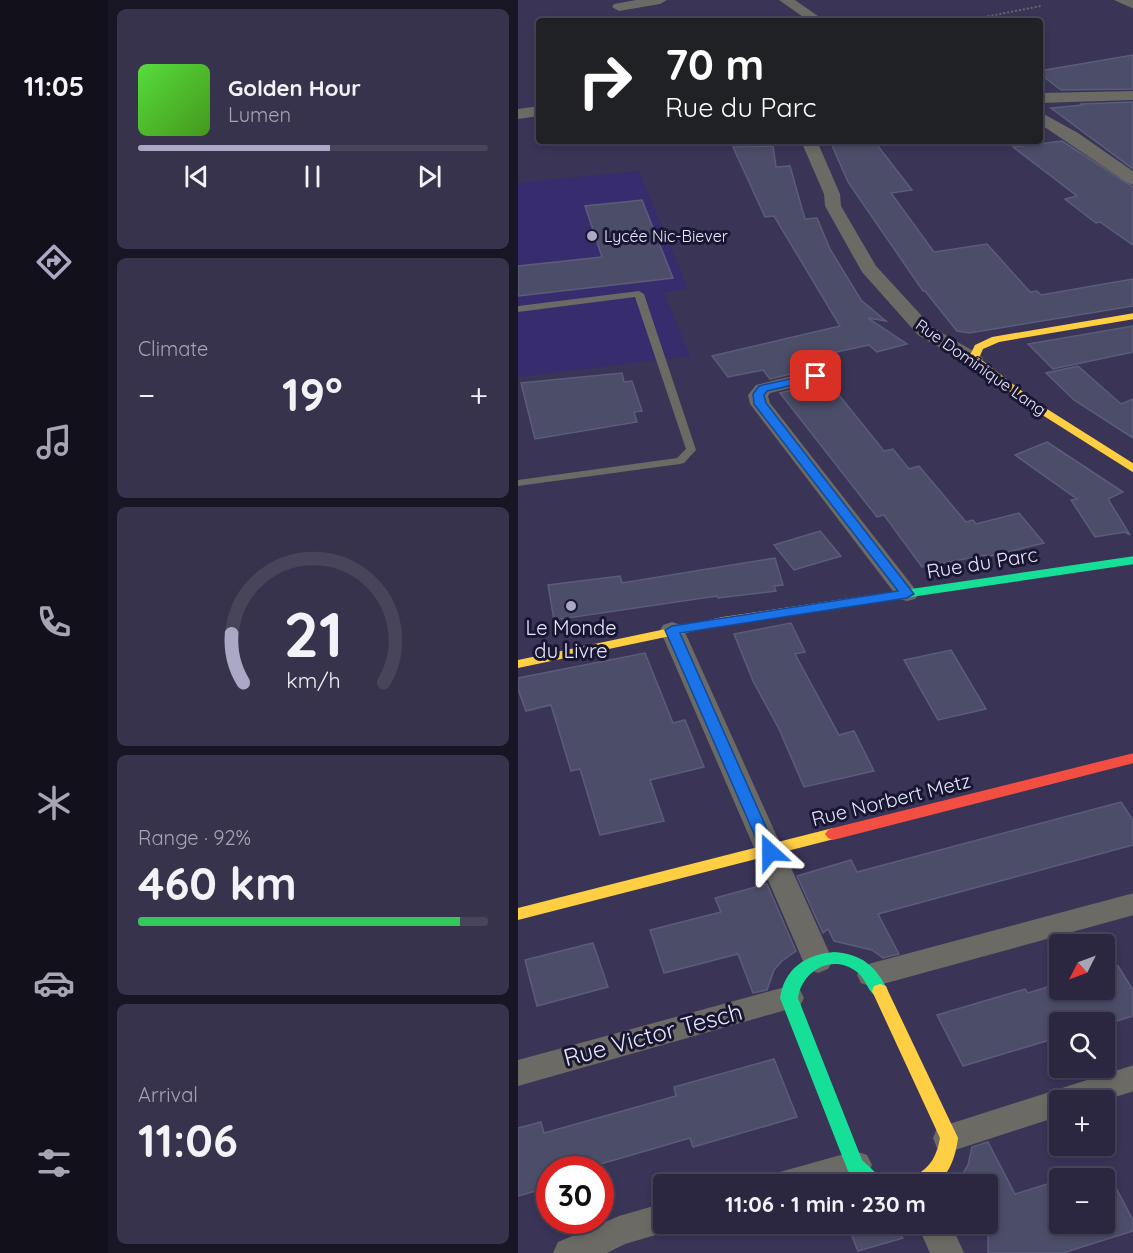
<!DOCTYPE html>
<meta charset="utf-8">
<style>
:root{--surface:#2c2741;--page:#38334c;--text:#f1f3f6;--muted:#a6a5b1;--line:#48445a;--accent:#aaa8c4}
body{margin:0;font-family:Quicksand,sans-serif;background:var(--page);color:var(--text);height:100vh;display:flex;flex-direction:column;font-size:22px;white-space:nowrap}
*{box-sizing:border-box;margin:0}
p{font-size:20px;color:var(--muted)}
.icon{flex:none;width:33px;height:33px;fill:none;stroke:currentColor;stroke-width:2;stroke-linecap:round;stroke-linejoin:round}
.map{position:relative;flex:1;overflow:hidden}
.details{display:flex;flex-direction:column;gap:9px;padding:9px;background:#181524;width:410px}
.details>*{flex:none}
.banner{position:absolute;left:18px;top:18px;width:507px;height:126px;border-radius:6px;box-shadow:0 3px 9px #0003,0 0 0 2px var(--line);background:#202124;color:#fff;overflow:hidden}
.needle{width:39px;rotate:228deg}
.controls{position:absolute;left:531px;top:934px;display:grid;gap:12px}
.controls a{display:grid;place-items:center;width:66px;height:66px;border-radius:6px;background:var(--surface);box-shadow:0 3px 9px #0003,0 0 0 2px var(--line);font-size:30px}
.speed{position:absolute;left:18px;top:1156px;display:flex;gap:12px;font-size:30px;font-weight:700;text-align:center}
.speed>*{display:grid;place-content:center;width:78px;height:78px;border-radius:50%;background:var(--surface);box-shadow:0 3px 9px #0003,0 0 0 2px var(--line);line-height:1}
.speed .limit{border:9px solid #d22;background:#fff;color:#111}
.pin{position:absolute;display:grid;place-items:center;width:51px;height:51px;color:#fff;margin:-26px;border-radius:12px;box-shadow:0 3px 9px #0006}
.me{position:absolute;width:66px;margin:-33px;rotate:336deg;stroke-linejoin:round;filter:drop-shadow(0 0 4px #0008)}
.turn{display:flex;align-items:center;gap:21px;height:126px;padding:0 30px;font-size:27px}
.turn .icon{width:78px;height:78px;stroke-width:2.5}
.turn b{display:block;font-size:42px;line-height:51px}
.big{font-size:45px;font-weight:800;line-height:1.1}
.details .card{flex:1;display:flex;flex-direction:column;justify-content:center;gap:9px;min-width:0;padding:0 21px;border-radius:9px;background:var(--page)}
.details .dial{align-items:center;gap:0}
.dial svg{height:156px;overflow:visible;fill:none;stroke:var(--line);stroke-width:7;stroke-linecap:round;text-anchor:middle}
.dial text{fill:var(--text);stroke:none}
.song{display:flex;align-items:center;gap:18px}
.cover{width:72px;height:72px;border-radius:9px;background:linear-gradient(135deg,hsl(110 70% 55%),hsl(100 70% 35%))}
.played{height:6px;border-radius:3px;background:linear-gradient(90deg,var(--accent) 55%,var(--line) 55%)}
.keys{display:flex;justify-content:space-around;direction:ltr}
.heat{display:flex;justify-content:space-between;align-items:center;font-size:33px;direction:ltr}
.charge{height:9px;border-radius:4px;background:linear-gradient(90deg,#34c759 92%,var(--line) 0)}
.trip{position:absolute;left:135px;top:1174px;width:345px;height:60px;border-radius:6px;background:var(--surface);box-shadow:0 3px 9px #0003,0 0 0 2px var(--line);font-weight:800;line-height:60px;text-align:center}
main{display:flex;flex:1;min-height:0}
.dock{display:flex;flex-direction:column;width:108px;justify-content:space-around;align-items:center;background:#12101a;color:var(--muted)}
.dock .icon{width:42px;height:42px}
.dock .current{color:var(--accent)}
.dock b{font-size:27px;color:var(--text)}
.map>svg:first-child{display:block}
.built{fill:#372c6e}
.building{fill:#4c4d68;stroke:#5a5d79;stroke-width:1.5}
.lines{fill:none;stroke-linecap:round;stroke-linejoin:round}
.path{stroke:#686669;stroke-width:2;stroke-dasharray:2 2;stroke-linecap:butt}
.lane{fill:#6c6a64;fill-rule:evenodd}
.street{fill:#6c6a64;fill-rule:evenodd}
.fast{fill:#16e098;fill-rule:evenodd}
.slow{fill:#ffcf43;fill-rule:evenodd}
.jam{fill:#f24e42;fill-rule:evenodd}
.route{fill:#1a73e8;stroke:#114b97;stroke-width:1.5}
.poi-dot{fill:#aaa8c4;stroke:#191632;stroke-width:2}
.labels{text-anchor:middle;stroke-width:6;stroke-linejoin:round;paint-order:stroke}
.far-poi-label{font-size:16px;fill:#e6e6fe;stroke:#191632;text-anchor:start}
.far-street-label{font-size:16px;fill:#e6e6fe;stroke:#191632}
.street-label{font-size:20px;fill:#e6e6fe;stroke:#191632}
.poi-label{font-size:20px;fill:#e6e6fe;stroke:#191632}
.near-street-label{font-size:24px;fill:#e6e6fe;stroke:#191632}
</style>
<main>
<nav class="dock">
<b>11:05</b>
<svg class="icon current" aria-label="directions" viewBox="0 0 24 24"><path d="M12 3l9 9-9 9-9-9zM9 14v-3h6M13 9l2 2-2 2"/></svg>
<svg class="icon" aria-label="music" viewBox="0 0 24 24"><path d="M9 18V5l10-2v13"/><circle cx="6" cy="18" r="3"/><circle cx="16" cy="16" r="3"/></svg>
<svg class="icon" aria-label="phone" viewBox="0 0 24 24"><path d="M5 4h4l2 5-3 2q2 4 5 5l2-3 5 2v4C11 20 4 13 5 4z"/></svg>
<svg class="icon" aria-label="climate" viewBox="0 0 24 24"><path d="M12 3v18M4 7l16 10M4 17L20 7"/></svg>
<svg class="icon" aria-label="car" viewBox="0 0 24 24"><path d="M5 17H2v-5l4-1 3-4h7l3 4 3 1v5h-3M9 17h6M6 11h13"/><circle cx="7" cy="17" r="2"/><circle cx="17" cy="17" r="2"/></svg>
<svg class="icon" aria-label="filters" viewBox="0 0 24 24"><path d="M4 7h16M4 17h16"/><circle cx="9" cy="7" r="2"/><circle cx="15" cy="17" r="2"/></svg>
</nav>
<section class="details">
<div class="card">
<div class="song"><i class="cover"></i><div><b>Golden Hour</b><p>Lumen</p></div></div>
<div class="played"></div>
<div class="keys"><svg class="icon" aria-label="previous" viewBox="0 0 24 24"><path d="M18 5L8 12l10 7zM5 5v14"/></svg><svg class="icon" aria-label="pause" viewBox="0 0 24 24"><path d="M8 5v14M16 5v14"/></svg><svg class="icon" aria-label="next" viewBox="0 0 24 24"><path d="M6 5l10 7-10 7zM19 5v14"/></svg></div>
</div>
<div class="card"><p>Climate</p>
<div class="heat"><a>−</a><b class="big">19°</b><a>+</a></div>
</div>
<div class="card dial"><svg viewBox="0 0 100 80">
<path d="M14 69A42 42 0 1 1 86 69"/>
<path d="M14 69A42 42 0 0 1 8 44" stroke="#aaa8c4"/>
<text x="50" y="56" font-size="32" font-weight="700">21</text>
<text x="50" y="72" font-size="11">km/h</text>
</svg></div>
<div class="card"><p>Range · 92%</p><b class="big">460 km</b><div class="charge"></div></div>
<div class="card"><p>Arrival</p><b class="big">11:06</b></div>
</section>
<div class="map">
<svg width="616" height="1253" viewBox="0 0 616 1253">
<rect width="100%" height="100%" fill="#3a3457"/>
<polygon class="built" points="121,171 170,289 146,292 172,356 0,377 0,183"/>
<g class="building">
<polygon points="615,55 615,89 543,90 522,74 522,71"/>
<polygon points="615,102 615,169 533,108 564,105 562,104"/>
<polygon points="312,141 356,141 394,190 373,193 416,252 469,244 512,292 519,291 523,295 615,279 615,306 451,333 439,331 407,291 405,291 330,182"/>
<polygon points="544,141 615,187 615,245 582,222 578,223 547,199 559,196 495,147"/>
<polygon points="255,146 258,167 272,166 287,219 299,218 312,249 343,300 368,321 350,318 389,344 359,352 351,345 291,358 299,368 252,379 245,370 210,377 194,356 322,326 256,216 247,217 215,147"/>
<polygon points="124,200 155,278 0,296 0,266 84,257 67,206"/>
<polygon points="615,326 615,352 535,369 510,344"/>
<polygon points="560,366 603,404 615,399 615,438 556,400 528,373"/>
<polygon points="104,373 106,382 114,381 124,411 116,412 119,422 17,439 3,383"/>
<polygon points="308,379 366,451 375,449 391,469 401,466 448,522 455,520 458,524 501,513 526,543 469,557 468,555 404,567 366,515 359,517 348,503 262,393 306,382"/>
<polygon points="529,442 605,492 590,499 612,535 607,532 577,537 553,500 559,499 497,455"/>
<polygon points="302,531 323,556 276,570 256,545"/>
<polygon points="257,558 265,585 256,586 258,591 200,598 199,596 36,620 30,585 102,576 104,583"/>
<polygon points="273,623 287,652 277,654 321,735 336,731 356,771 286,787 261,729 235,681 216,634"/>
<polygon points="433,650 468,709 420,720 386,660"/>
<polygon points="127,653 155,723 167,720 186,767 132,780 146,821 82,835 62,769 53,771 33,705 8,711 0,689 0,678"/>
<polygon points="603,802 615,820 615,845 360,914 381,954 365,958 354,950 316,941 310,929 305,933 279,876 333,860 339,872"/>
<polygon points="249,884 278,951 264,961 256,970 249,990 235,993 220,954 146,973 132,930 203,912 197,898"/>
<polygon points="75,943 90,987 19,1006 7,960"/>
<polygon points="600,966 615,990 615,1016 586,1025 586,1023 542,1023 542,1037 445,1066 419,1015 507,989 510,993 542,983 542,990 586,990 586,970"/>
<polygon points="256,1059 279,1117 175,1147 172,1138 62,1170 32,1170 32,1187 0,1196 0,1128 23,1122 26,1133 158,1096 156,1087"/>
<polygon points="470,1142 497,1194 542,1180 542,1224 586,1224 586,1179 545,1179 587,1167 615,1220 615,1231 545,1253 470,1253 470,1185 438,1185 450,1165 454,1147"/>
<polygon points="329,1224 372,1224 385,1238 340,1251"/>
</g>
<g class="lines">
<polyline class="path" points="446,21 523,6"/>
<polygon class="lane" points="121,291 126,294 178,450 166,463 162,464 0,486 0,480 159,458 168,449 117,297 0,312 0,306"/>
<g class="street">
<polygon points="118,0 149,0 142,4 101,11 94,7 96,4"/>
<polygon points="261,0 277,0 307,21 291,21"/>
<polygon points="596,0 616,0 616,9"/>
<polygon points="616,91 616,100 522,103 522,93"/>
<polygon points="21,106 21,116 0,119 0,109"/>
<polygon points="522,112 560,133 616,172 616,185 610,183 522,124"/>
<polygon points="283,141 299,141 322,194 323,206 358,266 414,327 462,355 465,359 462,363 448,363 400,335 344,272 307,206 306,194"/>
<polygon points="298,370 305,372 308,376 305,380 252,393 250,396 252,403 397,589 401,594 397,599 389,601 381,599 232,404 230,395 238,385"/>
<polygon points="154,622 163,625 166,630 315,961 310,969 300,973 290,969 285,961 142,630 145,625"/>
<polygon points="616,893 616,915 354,987 343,983 339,975 343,967 354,963"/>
<polygon points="271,986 282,990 286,998 282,1006 0,1086 0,1060"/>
<polygon points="616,1065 616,1091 585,1101 542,1101 542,1116 431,1152 419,1148 415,1138 419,1128"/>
<polygon points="337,1151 349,1155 354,1165 349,1175 316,1185 246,1185 251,1175"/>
<polygon points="146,1203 146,1224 160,1224 158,1229 107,1244 89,1253 35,1253 40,1242 101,1216"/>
<polygon points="399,1224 433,1224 446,1253 412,1253"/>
</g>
<g class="fast">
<polygon points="616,556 616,564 359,602 352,598 359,594"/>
<path d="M 316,952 C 344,954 358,966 370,991 L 368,996 C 363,997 359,998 355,994 C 349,988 347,978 339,972 C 315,953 284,970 280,998 L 344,1160 L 358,1173 L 378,1179 L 380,1185 L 346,1185 L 330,1171 L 262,998 C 267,968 287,955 316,952 Z"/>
</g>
<g class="slow">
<polygon points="616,313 616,319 481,342 465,349 461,358 518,402 616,464 616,473 510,406 450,359 457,345 474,337"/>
<polygon points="359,594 366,598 364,601 205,625 0,668 0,660 205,617"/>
<polygon points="315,828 320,830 323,834 320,838 0,920 0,908"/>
<path d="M 362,984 L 368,986 L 370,991 L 440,1138 C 438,1154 432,1176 416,1184 C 408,1187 395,1185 387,1185 C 390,1179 392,1178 398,1175 C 413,1167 419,1155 422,1138 L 354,991 L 356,986 Z"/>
</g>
<polygon class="jam" points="616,753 616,763 315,840 310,838 307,834 310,830 315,828"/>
</g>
<polygon class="route" points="298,373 302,374 302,379 249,391 246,395 248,403 396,594 389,598 162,633 259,852 257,856 246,856 244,852 147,630 154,626 380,591 236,404 235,394 241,386"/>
<g class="poi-dot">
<circle cx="74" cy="236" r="6"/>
<circle cx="53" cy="606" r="6"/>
</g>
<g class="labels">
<g class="far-poi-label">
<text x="86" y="242">Lycée Nic-Biever</text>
</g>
<g class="far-street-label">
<text transform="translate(463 367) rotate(35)" y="6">Rue Dominique Lang</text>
</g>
<g class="street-label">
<text transform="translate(464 563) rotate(-9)" y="7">Rue du Parc</text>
<text transform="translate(373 800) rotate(-14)" y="7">Rue Norbert Metz</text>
</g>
<g class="poi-label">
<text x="53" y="635">Le Monde<tspan x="53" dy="23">du Livre</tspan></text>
</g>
<g class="near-street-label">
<text transform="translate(135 1035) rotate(-15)" y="8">Rue Victor Tesch</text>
</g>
</g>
</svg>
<div class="controls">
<a><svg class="needle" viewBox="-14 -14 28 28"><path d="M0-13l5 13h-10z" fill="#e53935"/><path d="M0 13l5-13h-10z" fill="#a6a5b1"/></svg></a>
<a><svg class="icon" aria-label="search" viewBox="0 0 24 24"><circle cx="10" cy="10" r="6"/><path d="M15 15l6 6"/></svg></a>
<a>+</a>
<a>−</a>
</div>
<div class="speed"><div class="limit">30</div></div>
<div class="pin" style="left:298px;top:376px;background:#d93025"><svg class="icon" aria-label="arrive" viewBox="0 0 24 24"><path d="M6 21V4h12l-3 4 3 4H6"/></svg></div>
<svg class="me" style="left:252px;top:852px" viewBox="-20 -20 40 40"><path d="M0-17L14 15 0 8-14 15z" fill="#1a73e8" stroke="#fff" stroke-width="4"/></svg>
<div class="trip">11:06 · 1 min · 230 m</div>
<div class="banner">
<div class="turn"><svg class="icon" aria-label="right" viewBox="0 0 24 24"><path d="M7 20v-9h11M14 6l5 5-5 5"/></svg><div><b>70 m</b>Rue du Parc</div></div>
</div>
</div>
</main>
